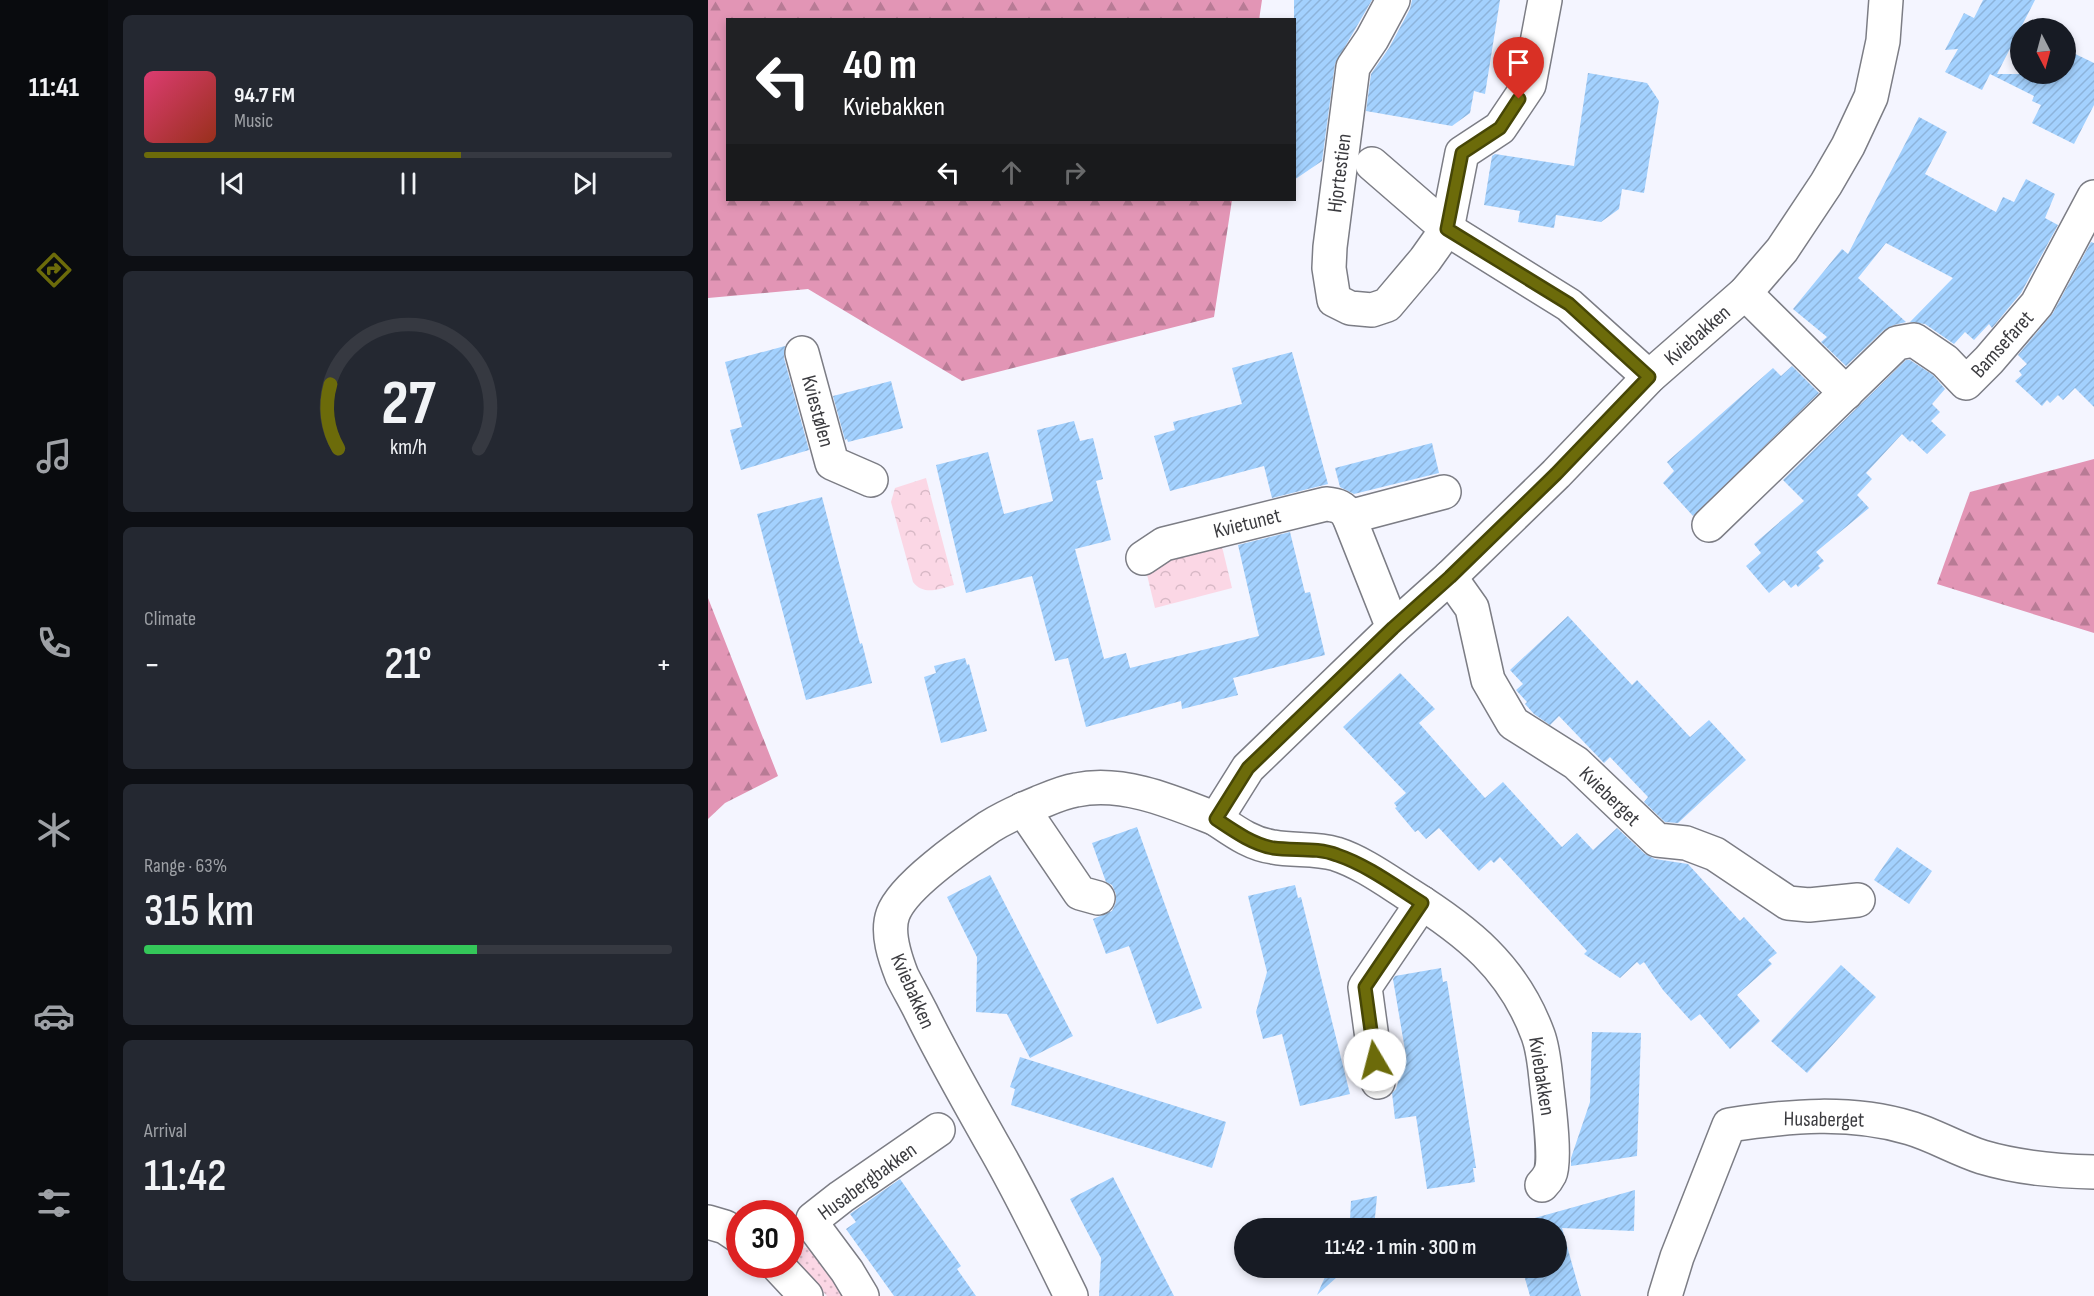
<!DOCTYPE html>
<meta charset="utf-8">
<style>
:root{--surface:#171b24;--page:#242831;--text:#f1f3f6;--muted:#9ea1a6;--line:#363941;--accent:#6c6b0a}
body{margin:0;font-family:"Sofia Sans Condensed",sans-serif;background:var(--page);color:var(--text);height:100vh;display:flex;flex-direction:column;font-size:22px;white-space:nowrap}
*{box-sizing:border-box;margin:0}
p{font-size:20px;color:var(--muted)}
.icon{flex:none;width:33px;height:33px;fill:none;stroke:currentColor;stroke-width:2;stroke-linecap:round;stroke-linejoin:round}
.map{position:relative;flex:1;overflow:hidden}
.panel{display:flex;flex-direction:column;gap:15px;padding:15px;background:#0d0f14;width:600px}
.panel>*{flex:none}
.hud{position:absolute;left:18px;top:18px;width:570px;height:183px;border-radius:0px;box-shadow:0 3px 9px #0003;background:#202124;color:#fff;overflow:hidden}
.needle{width:39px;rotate:174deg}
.fabs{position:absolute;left:1302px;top:18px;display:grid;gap:12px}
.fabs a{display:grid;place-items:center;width:66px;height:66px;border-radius:50%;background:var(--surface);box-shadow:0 3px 9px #0003;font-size:30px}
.speed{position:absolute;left:18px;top:1200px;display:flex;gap:12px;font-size:30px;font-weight:700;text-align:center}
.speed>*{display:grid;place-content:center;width:78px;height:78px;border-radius:50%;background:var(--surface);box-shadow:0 3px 9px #0003;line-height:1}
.speed .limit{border:9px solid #d22;background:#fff;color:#111}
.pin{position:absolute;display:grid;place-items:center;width:51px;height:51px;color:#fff;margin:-62px -26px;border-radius:50% 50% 50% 0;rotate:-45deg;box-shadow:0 0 6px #0007}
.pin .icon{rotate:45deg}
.me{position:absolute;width:66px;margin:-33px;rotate:352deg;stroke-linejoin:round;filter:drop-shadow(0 0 4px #0008)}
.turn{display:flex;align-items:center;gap:21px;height:126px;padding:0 18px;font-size:27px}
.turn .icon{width:78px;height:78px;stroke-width:2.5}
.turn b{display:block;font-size:42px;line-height:51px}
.lanes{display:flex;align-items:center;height:57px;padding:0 18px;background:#0003;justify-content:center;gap:30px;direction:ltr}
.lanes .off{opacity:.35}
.big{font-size:45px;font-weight:600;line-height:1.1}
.panel .tile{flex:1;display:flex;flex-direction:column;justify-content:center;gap:9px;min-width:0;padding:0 21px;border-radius:9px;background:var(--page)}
.panel .dial{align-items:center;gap:0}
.dial svg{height:156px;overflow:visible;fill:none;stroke:var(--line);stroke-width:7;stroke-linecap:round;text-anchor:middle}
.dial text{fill:var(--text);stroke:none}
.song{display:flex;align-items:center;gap:18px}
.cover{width:72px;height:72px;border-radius:9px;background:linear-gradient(135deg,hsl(340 70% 55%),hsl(10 70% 35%))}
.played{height:6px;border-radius:3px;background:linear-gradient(90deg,var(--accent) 60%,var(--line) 60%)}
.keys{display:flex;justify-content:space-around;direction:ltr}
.heat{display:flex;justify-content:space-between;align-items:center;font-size:33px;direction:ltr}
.charge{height:9px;border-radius:4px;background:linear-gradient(90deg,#34c759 63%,var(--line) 0)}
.trip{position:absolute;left:526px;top:1218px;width:333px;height:60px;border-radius:30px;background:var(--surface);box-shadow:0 3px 9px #0003;font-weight:600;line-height:60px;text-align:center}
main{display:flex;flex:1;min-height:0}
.menu{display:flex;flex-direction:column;width:108px;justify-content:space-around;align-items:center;background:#090b0e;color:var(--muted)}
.menu .icon{width:42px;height:42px}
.menu .active{color:var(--accent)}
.menu b{font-size:27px;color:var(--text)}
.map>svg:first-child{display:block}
.grass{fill:url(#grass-dots)}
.forest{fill:url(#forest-firs)}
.park{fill:url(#park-crowns)}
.building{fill:url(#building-hatch)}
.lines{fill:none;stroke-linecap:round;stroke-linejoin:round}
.minor-casing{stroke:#7c7d85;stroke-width:36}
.minor{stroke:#fff;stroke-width:33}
.route-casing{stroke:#464606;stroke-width:15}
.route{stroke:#6c6b0a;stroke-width:10}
.labels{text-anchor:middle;stroke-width:4.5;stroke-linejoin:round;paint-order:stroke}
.street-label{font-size:21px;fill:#3c3c40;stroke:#fff}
</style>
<main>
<nav class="menu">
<b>11:41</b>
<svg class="icon active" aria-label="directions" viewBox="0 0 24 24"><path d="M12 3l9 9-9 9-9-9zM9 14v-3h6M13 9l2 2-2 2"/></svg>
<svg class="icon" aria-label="music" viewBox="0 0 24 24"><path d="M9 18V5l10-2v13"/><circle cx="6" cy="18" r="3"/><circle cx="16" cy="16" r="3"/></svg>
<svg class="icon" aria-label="phone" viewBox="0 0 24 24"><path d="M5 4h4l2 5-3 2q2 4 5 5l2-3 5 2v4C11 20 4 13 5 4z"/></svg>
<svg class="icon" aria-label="climate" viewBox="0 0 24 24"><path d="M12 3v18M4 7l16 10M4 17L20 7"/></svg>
<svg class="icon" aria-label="car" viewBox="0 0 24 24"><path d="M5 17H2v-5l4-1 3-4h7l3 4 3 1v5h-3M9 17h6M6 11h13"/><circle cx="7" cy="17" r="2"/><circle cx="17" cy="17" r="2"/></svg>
<svg class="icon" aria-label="filters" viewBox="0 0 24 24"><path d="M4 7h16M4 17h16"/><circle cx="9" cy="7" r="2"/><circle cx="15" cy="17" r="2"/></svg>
</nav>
<section class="panel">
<div class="tile">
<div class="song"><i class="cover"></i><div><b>94.7 FM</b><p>Music</p></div></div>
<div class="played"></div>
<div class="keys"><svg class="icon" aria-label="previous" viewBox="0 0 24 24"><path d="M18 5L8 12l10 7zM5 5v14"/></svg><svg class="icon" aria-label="pause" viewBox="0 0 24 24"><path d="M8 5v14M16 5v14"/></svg><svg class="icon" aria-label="next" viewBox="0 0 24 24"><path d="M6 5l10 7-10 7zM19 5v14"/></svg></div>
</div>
<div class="tile dial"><svg viewBox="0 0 100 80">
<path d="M14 69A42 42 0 1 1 86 69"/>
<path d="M14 69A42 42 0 0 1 10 36" stroke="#6c6b0a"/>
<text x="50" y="56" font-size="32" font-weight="700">27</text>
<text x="50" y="72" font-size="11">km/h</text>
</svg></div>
<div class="tile"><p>Climate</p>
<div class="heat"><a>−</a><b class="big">21°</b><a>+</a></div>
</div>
<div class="tile"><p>Range · 63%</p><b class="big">315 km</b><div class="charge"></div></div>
<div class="tile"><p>Arrival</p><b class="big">11:42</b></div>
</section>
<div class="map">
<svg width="1386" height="1296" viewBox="0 0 1386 1296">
<defs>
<pattern id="grass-dots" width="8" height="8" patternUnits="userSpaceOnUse" patternTransform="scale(1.5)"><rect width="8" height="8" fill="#fbd7e5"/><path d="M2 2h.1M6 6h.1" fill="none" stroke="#d8b9c6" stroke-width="1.8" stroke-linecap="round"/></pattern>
<pattern id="forest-firs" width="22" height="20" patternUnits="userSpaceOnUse" patternTransform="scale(1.5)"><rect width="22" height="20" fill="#e295b5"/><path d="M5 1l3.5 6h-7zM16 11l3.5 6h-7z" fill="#b87b95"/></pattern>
<pattern id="park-crowns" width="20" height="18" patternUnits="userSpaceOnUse" patternTransform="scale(1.5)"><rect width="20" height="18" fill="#fbd7e5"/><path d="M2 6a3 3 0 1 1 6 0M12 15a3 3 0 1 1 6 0" fill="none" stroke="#d8b9c6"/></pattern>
<pattern id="building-hatch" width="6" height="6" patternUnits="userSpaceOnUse" patternTransform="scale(1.5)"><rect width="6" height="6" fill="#a3d1fe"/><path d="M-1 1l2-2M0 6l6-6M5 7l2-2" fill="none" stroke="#8db4db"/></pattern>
</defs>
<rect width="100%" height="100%" fill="#f4f5ff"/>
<polygon class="grass" points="106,1247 145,1296 119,1296 92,1267 87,1256 94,1248"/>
<g class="forest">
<polygon points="0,0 554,0 551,20 20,20 20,200 524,200 506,317 254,381 100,289 0,298"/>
<polygon points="1386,459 1386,633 1229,584 1262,492"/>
<polygon points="0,598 70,776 17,803 0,819"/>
</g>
<g class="park">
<path d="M 218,478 L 246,585 C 231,589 216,596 205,582 L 183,502 L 187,488 Z"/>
<polygon points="510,530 524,588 447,608 435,558"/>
</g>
<g class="building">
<polygon points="586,0 664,0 627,64 614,161 586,180"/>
<polygon points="704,0 792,0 777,94 766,91 762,113 744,126 658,111 663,74 681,48 702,9"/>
<polygon points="1275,0 1327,0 1289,74 1358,74 1358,58 1361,51 1386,63 1386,105 1366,144 1324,123 1333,105 1324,101 1326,96 1282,74 1274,90 1237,72 1250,49 1237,50 1256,13 1266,18"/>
<polygon points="880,73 939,83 951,101 936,193 914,189 911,209 893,222 848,215 846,228 810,222 812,211 776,205 784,156 787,154 866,166"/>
<polygon points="1211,117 1239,132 1217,174 1288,212 1295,197 1306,202 1318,179 1347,194 1337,218 1350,225 1313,293 1284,328 1281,324 1266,340 1257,332 1246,344 1217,324 1202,322 1245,278 1178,243 1150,278 1198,322 1186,325 1176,330 1138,366 1113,342 1119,337 1085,309 1134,249 1140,254"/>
<polygon points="1383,242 1386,243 1386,407 1367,388 1355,400 1350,395 1342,403 1339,400 1334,406 1307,381 1314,375 1311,371 1319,364 1310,355 1345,313"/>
<polygon points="77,346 76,358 101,450 33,470 22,430 34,427 17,362"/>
<polygon points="584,352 620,484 564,498 556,466 462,491 446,436 467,430 465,422 534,404 524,368"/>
<polygon points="1198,360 1202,360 1225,375 1237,389 1224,404 1232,412 1223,421 1238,435 1219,454 1204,440 1202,442 1194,434 1158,473 1164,479 1149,495 1161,508 1108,552 1116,561 1110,566 1112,568 1090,587 1088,584 1083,588 1076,580 1061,593 1038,566 1053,553 1046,544 1096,501 1075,480"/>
<polygon points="1084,366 1111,393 985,516 955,483 966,471 959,462 1065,368 1073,376"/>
<polygon points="183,381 195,428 140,442 139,439 137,440 125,396"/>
<polygon points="366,421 372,441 385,438 395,479 388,481 403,540 367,549 396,659 418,653 422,668 551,636 530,545 582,532 597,593 602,592 617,655 525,678 530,695 474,709 473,701 378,727 360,658 347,661 324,576 258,593 228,465 280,452 296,514 345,501 329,430"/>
<polygon points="724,443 731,473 646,494 632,487 627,468"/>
<polygon points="114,497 152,644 154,643 164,683 98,700 49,514"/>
<polygon points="860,616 924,685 929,680 982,737 1001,720 1038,760 970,823 957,822 936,802 940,797 902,757 896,763 851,716 842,725 826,714 817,704 819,702 808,690 815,684 802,670"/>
<polygon points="257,658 259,665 261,664 279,731 233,743 216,677 228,673 226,666"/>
<polygon points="692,673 727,709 711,723 777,798 795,782 854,847 869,833 885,850 909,828 937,854 947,859 980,864 1032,921 1036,917 1069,953 1060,960 1064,964 1029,995 1052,1021 1022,1049 992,1014 983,1021 955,990 936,962 932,965 929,962 912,978 876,954 879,951 792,857 786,863 783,860 771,871 731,828 718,839 710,830 707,832 687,808 689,807 686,803 698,793 635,727"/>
<polygon points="429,827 494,1008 449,1024 421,946 398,954 385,919 404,911 408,902 408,894 404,885 398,882 384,843"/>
<polygon points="1189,847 1224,871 1201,904 1166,880"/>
<polygon points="282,875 365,1036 322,1058 299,1014 268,1012 269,957 239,897"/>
<polygon points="587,885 590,898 593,897 642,1094 592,1106 574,1034 555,1039 548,1012 559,972 540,896"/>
<polygon points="1133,965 1168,997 1099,1073 1063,1041"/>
<polygon points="733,968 735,982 739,981 768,1168 765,1168 767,1182 719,1189 708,1116 687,1119 684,1093 688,1089 698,1056 685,979 687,976"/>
<polygon points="884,1032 933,1033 929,1156 863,1166 863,1158 882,1102"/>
<polygon points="312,1057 518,1122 504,1168 303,1105 307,1089 302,1087"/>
<polygon points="405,1177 466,1296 391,1296 393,1258 362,1199"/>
<polygon points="192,1179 253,1266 249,1269 268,1296 186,1296 138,1229 148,1222 142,1214"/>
<polygon points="927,1190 926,1231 854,1228 873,1296 822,1296 814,1268 849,1268 849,1228 804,1228 802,1225"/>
<polygon points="669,1196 666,1228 639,1228 642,1220 643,1201"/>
<polygon points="621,1268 639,1268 609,1295"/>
</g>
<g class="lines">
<defs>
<g id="minor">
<polyline points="685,0 664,39 645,67 622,247 621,268 626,300 642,308 664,310 679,305 717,260 739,229 754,153 792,128 821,85 837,0"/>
<polyline points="664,164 739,229 861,305 941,377"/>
<polyline points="1037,293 1138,393"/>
<polyline points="94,353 124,463 163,480"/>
<polyline points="641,517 736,492"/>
<polyline points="1001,525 1189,343 1206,340 1237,361 1258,383 1281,360 1329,304 1386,197"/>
<path d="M 435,558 L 456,544 L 618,504 C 629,505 636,507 641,517 L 685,628"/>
<polyline points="742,577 764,608 780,680 805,723 868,763 949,840 978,843 1007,854 1080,903 1101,905 1150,900"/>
<polyline points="315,809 372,893 390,898"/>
<path d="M 508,819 C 526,831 543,844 565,847 C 585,851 607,848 628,854 C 653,862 678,880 700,894 C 759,931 805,967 830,1035 C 836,1051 837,1071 839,1088 C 841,1105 848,1162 842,1174 C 840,1178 837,1182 834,1185"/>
<polyline points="670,1082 657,987 714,903"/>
<polyline points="0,1222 17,1227 32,1237"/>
<polyline points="68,1264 98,1296"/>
<polyline points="154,1296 139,1271 104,1224 105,1219 133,1197 230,1130"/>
<path d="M 363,1296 C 338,1245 313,1193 284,1143 C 260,1100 235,1057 213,1012 C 207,1000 200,988 194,976 C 187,958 178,933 185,914 C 195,886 256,844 281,827 C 297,817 313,810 330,803 C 342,798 355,792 368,790 C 415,780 465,802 508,819 L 540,768 L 685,628 L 742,577 L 848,474 L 941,377 L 1037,293 L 1074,250 L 1118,184 L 1140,146 L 1163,97 L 1175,41 L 1178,0"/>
<path d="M 957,1296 L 969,1257 L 1021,1125 C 1081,1116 1142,1110 1202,1128 C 1226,1135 1249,1149 1274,1157 C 1311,1168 1347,1171 1386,1172"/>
</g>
</defs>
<use href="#minor" class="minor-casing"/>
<use href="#minor" class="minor"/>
</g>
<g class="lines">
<defs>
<path id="route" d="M 667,1060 L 657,987 L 714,903 C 687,886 659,865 629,855 C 609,847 586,851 565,848 C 544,844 526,831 508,819 L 540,768 L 685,628 L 742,577 L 848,474 L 941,377 L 861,304 L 739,229 L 754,153 L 792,128 L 811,99"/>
</defs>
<use href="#route" class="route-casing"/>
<use href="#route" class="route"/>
</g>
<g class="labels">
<g class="street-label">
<text transform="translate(631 173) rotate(-83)" y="7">Hjortestien</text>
<text transform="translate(989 335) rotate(-41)" y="7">Kviebakken</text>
<text transform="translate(1294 344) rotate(-48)" y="7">Bamsefaret</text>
<text transform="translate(110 411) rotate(75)" y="7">Kviestølen</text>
<text transform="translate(539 523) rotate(-14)" y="7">Kvietunet</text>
<text transform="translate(902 796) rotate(44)" y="7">Kvieberget</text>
<text transform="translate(205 991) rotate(66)" y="7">Kviebakken</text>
<text transform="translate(834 1076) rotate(81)" y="7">Kviebakken</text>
<text transform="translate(1116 1119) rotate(1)" y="7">Husaberget</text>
<text transform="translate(159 1181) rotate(-36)" y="7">Husabergbakken</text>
</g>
</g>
</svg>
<div class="fabs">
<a><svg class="needle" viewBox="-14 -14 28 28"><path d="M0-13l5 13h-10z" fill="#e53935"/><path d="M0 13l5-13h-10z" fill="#9ea1a6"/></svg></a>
</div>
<div class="speed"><div class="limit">30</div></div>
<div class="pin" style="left:811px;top:99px;background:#d93025"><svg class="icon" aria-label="arrive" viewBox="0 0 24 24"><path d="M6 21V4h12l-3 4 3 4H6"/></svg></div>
<svg class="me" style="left:667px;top:1060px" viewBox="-20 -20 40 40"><circle r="19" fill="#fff"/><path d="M0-13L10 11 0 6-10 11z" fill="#6c6b0a"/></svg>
<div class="trip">11:42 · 1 min · 300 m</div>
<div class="hud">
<div class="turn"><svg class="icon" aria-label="left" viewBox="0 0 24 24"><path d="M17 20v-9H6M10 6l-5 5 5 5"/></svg><div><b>40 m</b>Kviebakken</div></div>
<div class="lanes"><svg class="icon" aria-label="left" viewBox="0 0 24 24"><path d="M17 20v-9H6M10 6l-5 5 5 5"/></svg><svg class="icon off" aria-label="ahead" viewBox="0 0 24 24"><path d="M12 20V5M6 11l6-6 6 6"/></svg><svg class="icon off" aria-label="right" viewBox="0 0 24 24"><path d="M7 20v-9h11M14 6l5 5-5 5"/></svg></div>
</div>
</div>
</main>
